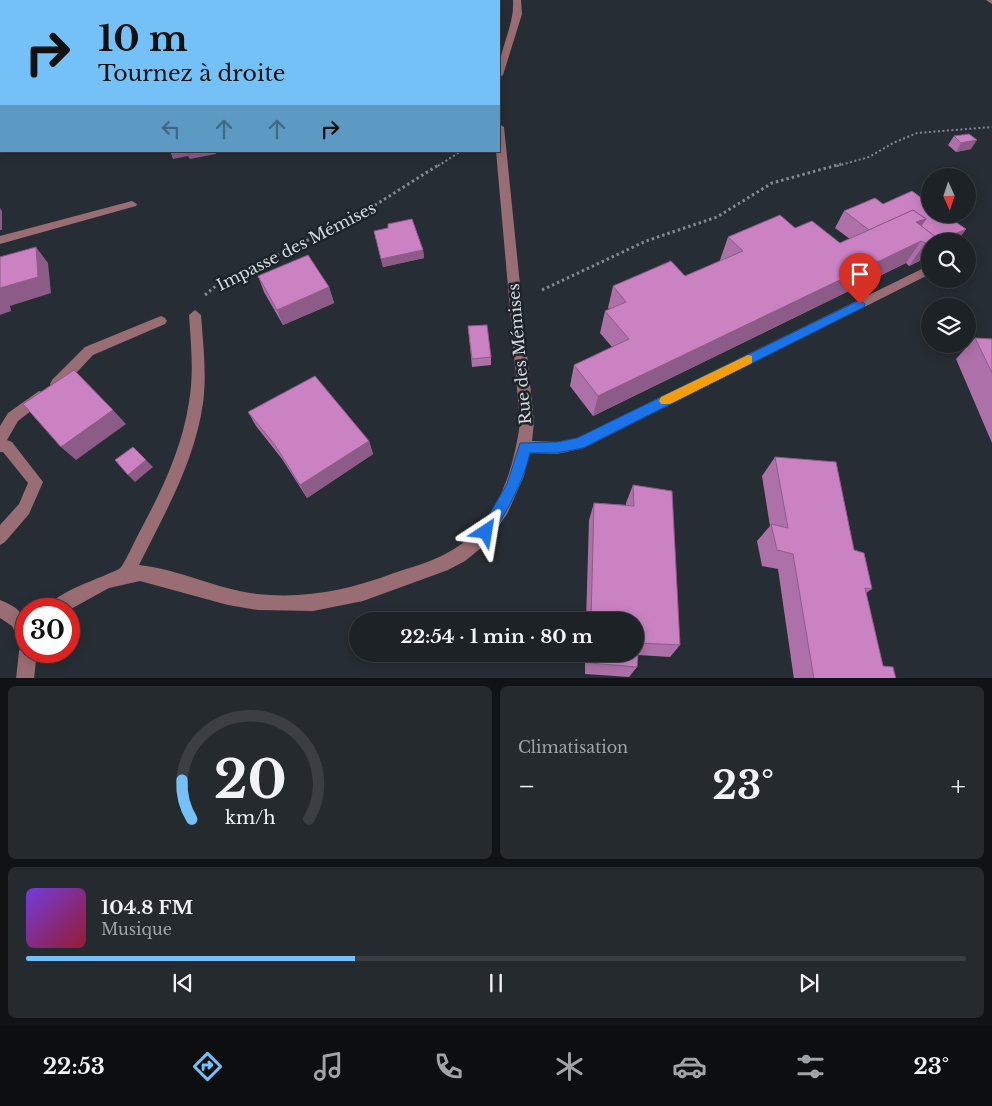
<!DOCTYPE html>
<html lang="fr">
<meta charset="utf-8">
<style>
:root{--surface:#1d2227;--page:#252a2f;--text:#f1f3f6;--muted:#a0a4a7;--line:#3b3f44;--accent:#73c1f6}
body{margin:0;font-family:"Libre Baskerville",serif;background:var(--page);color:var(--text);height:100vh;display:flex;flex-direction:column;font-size:19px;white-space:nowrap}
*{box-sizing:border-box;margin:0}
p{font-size:16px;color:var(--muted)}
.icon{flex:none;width:28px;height:28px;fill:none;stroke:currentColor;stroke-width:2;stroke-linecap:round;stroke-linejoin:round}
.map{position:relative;height:678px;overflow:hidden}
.details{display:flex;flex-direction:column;gap:8px;padding:8px;background:#101315;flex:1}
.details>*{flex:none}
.guide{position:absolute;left:0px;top:0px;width:500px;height:152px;box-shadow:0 2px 12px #0003,0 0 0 1px var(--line);background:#73c1f6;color:#111;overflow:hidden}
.needle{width:32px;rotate:177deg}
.controls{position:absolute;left:921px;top:168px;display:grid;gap:10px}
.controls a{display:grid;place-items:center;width:55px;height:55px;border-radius:50%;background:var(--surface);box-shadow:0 2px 12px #0003,0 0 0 1px var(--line);font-size:25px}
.speed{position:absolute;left:15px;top:598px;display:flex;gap:10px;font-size:25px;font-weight:700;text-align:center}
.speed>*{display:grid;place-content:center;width:65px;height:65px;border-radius:50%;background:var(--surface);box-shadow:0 2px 12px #0003,0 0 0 1px var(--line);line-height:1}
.speed .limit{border:8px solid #d22;background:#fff;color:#111}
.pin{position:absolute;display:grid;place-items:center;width:42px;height:42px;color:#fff;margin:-51px -21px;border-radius:50% 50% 50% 0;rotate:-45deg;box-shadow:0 0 5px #0007}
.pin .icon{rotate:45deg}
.me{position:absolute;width:55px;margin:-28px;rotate:33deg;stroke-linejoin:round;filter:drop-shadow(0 0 4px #0008)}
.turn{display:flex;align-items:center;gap:18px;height:105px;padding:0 15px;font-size:22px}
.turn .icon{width:65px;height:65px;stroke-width:2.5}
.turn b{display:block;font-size:35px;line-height:42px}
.lanes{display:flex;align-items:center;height:48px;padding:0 15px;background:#0003;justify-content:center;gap:25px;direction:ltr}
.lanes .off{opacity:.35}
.big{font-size:38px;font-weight:700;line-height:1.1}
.details .card{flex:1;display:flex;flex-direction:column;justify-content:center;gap:8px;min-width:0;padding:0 18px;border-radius:8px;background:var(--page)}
.details .dial{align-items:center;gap:0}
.dial svg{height:130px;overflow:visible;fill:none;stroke:var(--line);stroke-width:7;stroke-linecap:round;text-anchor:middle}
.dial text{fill:var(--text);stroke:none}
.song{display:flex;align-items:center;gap:15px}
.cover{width:60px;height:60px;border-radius:8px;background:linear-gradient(135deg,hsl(260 70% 55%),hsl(350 70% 35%))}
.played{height:5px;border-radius:2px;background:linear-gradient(90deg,var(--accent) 35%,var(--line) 35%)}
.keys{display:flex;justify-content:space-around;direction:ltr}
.heat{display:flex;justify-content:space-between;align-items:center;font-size:28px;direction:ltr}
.details .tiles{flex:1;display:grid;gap:8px;grid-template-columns:1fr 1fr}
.card:last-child{grid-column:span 2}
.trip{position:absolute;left:349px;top:612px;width:295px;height:50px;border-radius:25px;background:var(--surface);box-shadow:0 2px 12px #0003,0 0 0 1px var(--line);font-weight:700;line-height:50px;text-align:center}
.tab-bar{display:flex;height:80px;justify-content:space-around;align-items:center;background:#0c0e10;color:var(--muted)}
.tab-bar .icon{width:35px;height:35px}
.tab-bar .selected{color:var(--accent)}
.tab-bar b{font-size:22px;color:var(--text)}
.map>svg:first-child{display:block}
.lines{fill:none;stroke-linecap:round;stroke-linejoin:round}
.path-far1{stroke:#83888e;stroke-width:2;stroke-dasharray:2 2.5;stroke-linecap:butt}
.path{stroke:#83888e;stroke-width:3;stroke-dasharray:2.5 3;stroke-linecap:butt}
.minor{fill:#996d74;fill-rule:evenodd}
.wall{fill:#ae70a8}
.shaded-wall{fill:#8d5b88}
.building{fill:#ca82c3;stroke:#8d5b88}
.route{fill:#1a73e8;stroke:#114b97}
.slow{fill:#f59e0b}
.labels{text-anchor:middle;stroke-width:5;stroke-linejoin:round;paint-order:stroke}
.street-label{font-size:16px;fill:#d6dadf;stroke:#1d232a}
</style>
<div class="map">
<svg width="992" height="679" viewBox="0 0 992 679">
<rect width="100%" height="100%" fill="#272d34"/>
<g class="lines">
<g class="path-far1">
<polyline points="438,166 461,151"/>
<polyline points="837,166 869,157 893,143 917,133 992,127"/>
</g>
<g class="path">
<polyline points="542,290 646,241 717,217 772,183 841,164"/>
<polyline points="205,295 218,284 361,214 440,164"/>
</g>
<g class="minor">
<path d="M 513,0 L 521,0 L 522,14 L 503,75 L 499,78 C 497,51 515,27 513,0 Z"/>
<polygon points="986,0 992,0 992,4"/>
<path d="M 499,124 L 504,127 L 534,423 L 532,441 L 557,442 L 577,438 L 930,265 L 930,274 L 584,448 L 557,454 L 529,453 L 524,476 L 507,514 L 486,544 L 465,561 L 448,570 L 363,601 L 313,611 L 258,610 L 228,605 L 140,581 L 109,588 L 69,610 L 47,609 C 54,592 102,578 119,569 C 124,566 135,540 139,533 C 161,492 182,449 189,402 C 194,374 191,344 189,315 L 195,310 L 201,315 C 203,344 207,374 203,403 C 195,461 165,513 139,565 C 179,569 216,589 257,594 C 305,599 349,590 394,573 C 412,567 431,562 447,553 C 496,527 513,474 520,423 L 496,151 L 499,151 Z"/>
<polygon points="132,201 137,204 136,206 0,244 0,236"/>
<polygon points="161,316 165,318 167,321 165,324 93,355 62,388 57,389 52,388 50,384 52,380 85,347"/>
<polygon points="39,391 44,393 46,397 44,401 18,421 7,440 12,442 43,482 29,514 5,542 0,545 0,525 19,504 28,483 3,452 0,452 0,426 8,413"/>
<path d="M 0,600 C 31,613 26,622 26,651 L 37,651 L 34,679 L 16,679 L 19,651 L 22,645 L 12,626 L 0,618 Z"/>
</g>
</g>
<g class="wall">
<polygon points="174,0 266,0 267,1 175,1"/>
<polygon points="389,0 425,0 420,1 390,1"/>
<polygon points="954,136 971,149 956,152 948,145"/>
<polygon points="883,204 966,229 957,241 930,241 930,256 909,266 906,263 593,416 570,386 574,365 612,347 600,333 605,311 609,309 608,308 613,286 685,276 720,261 720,260 728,237 795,228 840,243 850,239 835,228 844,211"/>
<polygon points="374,231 423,250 424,258 383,267"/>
<polygon points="258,276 329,287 334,303 283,325 264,292"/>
<polygon points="468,326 491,357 491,365 472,367"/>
<polygon points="975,338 992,339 992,443 956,359"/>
<polygon points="248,412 369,441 373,454 307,498 282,459 256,426"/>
<polygon points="775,457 854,550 872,589 866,593 883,666 896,679 794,679 778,569 762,566 757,541 770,526 762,476"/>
<polygon points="633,485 680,645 670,657 638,655 637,667 629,677 585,674 585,654 635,654 635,621 586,621 589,520 594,503 626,505 626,503"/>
</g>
<g class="shaded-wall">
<polygon points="174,0 198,0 199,1 175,1"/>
<polygon points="198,0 229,0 229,1 199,1"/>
<polygon points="396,0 425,0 420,1 396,1"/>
<polygon points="977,140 971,149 956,152 961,143"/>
<polygon points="170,151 215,151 216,154 190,159 188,156 173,159"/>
<polygon points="0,208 2,211 2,230 0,230"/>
<polygon points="926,219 917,232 916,222"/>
<polygon points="966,229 957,241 938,241"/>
<polygon points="937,238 935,241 930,241 930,256 909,266 925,243"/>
<polygon points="921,241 906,263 593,416 598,396"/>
<polygon points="36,247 48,263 51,293 10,306 11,311 0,315 0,288"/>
<polygon points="423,250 424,258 383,267 381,259"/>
<polygon points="329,287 334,303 283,325 277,310"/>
<polygon points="113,410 126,424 76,460 61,447"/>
<polygon points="369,441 373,454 307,498 300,485"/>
<polygon points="146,460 153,467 135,482 128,475"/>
</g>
<g class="building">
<polygon points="281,0 340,0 341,1 281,1"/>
<polygon points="482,0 483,1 467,1"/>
<polygon points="969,134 977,140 961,143 954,136"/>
<polygon points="912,191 930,204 930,214 944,214 966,229 938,241 935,241 937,238 921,226 926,219 913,210 869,230 844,211 875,198 883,204"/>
<polygon points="913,210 926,219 916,222 937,238 925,243 921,241 598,396 574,365 629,339 605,311 626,302 613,286 671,261 685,276 743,251 728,237 780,215 795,228 812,221 840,243"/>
<polygon points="412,219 423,250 381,259 374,231 388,228 388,224"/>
<polygon points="36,247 38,277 0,288 0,257"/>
<polygon points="308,255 329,287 277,310 258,276"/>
<polygon points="487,325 491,357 472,359 468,326"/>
<polygon points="975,338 992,339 992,373"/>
<polygon points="74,370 113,410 61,447 23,404"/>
<polygon points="315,376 369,441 300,485 275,445 248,412"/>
<polygon points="133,447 146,460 128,475 115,460"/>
<polygon points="775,457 836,462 854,550 864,553 872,589 865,588 883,666 893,667 896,679 814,679 793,554 777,550 771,524 788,528"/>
<polygon points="633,485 672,491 680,645 639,643 637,667 590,663 590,654 635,654 635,621 591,621 594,503 634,506"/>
</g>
<path class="route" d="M 860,300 L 865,304 L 864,307 L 583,448 L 557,453 L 530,453 C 523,484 507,510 491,537 L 486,539 L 481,537 L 479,532 L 507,484 L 520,443 L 557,442 L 577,438 Z"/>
<polygon class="slow" points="748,355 752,356 752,363 670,404 661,404 659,401 661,397"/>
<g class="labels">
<g class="street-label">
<text transform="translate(296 246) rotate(-27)" y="6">Impasse des Mémises</text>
<text transform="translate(519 354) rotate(-95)" y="6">Rue des Mémises</text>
</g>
</g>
</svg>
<div class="controls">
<a><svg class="needle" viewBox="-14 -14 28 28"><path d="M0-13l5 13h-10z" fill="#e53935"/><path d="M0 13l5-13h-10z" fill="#a0a4a7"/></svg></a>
<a><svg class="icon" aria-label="search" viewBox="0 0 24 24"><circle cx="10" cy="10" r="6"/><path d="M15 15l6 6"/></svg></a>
<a><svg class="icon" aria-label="layers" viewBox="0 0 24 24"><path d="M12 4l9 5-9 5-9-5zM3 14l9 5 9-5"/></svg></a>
</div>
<div class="speed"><div class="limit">30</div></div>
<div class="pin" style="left:860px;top:304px;background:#d93025"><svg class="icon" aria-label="arrive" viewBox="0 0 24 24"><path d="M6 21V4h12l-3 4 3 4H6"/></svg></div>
<svg class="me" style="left:486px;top:532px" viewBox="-20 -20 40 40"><path d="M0-17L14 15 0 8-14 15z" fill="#1a73e8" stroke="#fff" stroke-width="4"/></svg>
<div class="trip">22:54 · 1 min · 80 m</div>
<div class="guide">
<div class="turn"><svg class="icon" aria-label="right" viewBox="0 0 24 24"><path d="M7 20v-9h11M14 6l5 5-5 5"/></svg><div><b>10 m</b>Tournez à droite</div></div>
<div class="lanes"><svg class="icon off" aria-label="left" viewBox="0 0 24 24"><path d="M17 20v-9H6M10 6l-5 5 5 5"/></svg><svg class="icon off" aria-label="ahead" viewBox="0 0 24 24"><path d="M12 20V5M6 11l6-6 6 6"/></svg><svg class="icon off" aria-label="ahead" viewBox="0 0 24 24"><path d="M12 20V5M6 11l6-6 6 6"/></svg><svg class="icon" aria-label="right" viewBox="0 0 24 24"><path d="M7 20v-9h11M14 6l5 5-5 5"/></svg></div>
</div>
</div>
<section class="details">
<div class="tiles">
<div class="card dial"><svg viewBox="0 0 100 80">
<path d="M14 69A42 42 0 1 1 86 69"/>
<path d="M14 69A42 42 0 0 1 8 45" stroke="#73c1f6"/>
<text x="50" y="56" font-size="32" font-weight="700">20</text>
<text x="50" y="72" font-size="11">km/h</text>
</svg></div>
<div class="card"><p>Climatisation</p>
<div class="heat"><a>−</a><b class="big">23°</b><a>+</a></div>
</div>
<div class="card">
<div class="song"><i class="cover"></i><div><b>104.8 FM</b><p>Musique</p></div></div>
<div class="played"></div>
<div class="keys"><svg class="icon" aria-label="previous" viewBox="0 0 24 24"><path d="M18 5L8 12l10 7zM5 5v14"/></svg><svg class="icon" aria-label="pause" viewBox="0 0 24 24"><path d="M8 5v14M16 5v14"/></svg><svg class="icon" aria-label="next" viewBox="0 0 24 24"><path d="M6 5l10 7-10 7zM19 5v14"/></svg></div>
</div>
</div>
</section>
<nav class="tab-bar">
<b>22:53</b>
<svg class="icon selected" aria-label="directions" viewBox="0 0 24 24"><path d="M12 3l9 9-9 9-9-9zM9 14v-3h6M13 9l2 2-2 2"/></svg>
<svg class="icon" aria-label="music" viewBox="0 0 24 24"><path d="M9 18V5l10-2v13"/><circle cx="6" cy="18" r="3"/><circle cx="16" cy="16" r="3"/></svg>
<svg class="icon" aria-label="phone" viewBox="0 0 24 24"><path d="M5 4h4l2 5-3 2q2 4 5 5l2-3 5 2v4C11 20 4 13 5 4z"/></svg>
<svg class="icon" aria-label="climate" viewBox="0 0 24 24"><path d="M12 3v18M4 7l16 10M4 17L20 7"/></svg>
<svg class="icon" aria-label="car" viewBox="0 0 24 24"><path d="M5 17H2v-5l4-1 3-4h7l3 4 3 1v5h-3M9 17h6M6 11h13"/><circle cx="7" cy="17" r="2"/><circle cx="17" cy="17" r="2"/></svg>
<svg class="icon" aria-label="filters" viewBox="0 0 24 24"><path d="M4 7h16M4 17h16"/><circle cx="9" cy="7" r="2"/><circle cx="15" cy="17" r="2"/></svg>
<b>23°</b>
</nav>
